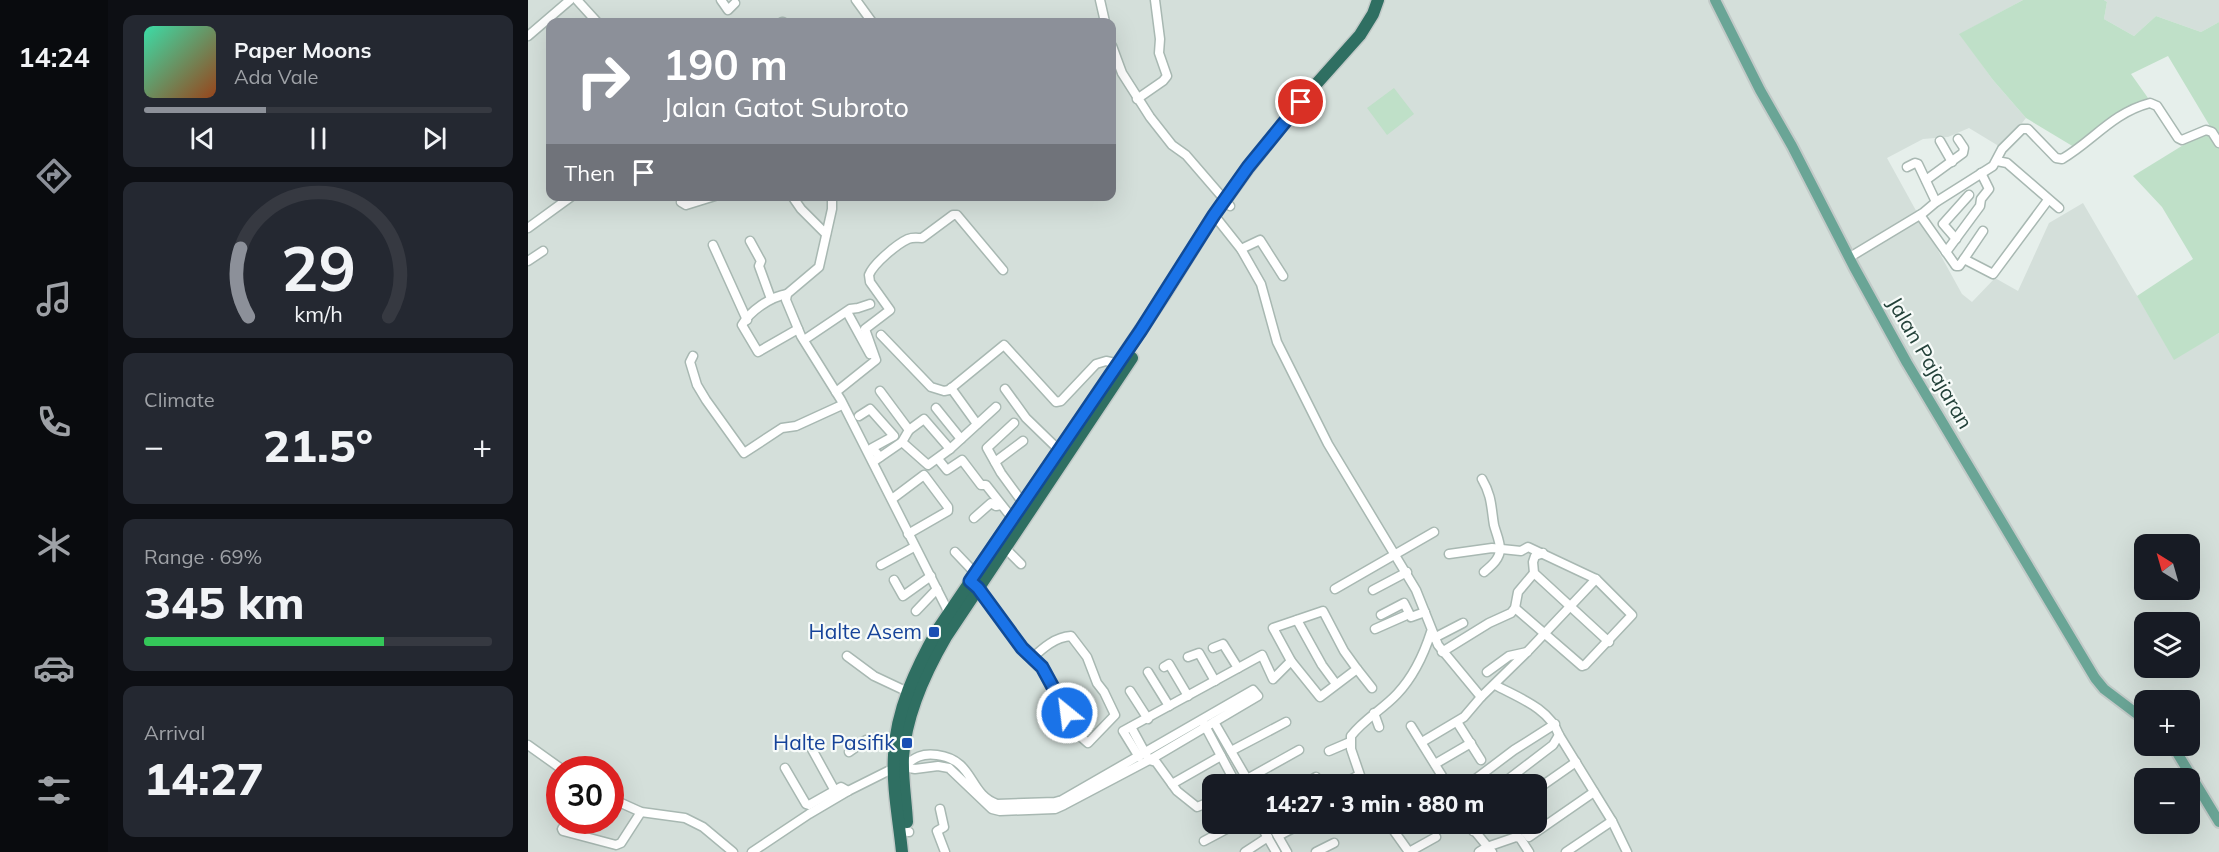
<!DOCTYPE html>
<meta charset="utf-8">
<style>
:root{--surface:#171b24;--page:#242831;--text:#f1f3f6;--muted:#9ea1a6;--line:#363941;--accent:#8c9099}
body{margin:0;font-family:Mulish,sans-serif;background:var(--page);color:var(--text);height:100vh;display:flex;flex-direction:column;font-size:22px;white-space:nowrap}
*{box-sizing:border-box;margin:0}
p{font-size:20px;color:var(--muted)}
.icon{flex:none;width:33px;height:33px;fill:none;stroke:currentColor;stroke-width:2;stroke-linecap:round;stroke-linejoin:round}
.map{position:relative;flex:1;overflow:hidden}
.sheet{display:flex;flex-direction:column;gap:15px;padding:15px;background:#0d0f14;width:420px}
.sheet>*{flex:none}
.top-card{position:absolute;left:18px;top:18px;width:570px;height:183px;border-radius:12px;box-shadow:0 6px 24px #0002;background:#8c9099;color:#fff;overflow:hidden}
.needle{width:39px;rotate:323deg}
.buttons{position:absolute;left:1606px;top:534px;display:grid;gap:12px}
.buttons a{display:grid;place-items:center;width:66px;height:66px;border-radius:12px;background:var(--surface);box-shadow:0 6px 24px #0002;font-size:30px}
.speed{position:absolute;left:18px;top:756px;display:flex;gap:12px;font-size:30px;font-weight:700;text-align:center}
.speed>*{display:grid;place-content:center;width:78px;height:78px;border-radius:50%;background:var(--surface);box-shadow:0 6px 24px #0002;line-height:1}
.speed .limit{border:9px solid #d22;background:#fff;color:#111}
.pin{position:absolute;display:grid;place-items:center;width:51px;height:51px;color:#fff;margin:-26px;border:3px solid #fff;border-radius:50%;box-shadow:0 2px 6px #0007}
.me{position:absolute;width:66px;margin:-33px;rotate:331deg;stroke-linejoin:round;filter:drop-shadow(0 0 4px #0008)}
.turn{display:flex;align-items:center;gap:21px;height:126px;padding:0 18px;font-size:27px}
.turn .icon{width:78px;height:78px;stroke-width:2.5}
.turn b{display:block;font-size:42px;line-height:51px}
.then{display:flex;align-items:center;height:57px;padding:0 18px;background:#0003;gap:12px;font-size:22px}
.big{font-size:45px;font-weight:800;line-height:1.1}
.sheet .tile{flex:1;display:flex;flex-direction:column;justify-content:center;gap:9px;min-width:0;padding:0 21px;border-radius:12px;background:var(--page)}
.sheet .dial{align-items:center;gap:0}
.dial svg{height:156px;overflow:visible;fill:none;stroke:var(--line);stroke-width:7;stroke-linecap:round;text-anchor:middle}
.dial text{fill:var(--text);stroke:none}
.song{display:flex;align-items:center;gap:18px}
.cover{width:72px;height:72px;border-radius:9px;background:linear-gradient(135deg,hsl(160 70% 55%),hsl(20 70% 35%))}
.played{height:6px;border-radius:3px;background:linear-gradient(90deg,var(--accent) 35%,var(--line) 35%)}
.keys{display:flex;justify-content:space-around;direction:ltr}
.heat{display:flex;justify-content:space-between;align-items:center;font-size:33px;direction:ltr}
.charge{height:9px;border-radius:4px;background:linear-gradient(90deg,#34c759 69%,var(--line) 0)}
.trip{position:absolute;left:674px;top:774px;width:345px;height:60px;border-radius:12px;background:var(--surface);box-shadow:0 6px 24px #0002;font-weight:800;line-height:60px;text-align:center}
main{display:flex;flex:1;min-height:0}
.menu{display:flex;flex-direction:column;width:108px;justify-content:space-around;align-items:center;background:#090b0e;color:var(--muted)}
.menu .icon{width:42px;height:42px}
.menu .on{color:var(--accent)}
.menu b{font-size:27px;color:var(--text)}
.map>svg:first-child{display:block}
.built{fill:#d4dfda;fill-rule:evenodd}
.green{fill:#bfe0c8}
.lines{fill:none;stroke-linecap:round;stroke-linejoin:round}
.minor-casing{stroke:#a8b8b2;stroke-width:11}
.major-casing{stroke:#c2cac8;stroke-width:14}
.highway-casing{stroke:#c2cac8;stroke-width:15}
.minor{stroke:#fff;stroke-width:8}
.major{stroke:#6aa596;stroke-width:10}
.highway{stroke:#2f6f62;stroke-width:12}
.route-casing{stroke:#114b97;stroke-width:15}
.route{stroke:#1a73e8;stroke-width:10}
.transit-dot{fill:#1a4fb4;stroke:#f7fbf9;stroke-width:2}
.labels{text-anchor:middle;stroke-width:4.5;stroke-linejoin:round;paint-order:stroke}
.street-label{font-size:21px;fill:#24423a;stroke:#f7fbf9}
.transit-label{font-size:21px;fill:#164399;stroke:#f7fbf9;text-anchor:end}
</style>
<main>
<nav class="menu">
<b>14:24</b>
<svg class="icon on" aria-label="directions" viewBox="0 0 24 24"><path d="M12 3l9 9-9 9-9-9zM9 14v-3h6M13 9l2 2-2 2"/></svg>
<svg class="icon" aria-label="music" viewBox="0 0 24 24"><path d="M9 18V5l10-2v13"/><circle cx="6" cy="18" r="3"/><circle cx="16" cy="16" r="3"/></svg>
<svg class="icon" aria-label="phone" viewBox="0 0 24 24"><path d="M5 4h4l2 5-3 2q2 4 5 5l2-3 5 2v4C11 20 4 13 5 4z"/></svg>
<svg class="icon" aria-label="climate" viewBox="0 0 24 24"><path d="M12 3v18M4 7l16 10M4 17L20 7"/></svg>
<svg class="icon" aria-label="car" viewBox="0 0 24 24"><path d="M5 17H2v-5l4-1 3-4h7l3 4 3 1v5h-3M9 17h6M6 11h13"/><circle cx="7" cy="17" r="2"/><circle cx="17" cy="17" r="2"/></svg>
<svg class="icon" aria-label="filters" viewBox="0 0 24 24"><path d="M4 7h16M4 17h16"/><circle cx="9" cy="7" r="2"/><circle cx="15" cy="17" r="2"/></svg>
</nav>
<section class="sheet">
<div class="tile">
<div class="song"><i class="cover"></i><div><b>Paper Moons</b><p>Ada Vale</p></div></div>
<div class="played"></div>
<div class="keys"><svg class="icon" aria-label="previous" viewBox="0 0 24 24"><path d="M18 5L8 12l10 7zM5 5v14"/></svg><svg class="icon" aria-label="pause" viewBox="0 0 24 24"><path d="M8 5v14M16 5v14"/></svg><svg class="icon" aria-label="next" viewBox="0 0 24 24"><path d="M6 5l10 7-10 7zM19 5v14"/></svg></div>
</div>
<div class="tile dial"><svg viewBox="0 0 100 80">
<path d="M14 69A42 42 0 1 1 86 69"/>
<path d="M14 69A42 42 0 0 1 10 34" stroke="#8c9099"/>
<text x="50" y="56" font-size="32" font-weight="700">29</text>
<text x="50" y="72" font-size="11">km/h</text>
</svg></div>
<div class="tile"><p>Climate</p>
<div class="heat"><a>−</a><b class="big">21.5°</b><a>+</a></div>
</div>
<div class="tile"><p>Range · 69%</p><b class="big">345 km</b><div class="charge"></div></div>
<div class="tile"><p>Arrival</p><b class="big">14:27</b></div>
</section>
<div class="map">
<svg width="1691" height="852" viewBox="0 0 1691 852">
<rect width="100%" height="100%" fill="#e6efeb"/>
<g class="built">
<path d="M 0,0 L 1495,0 L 1432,34 L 1465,80 L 1498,118 L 1474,148 L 1441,128 L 1420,137 L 1395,139 L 1359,158 L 1434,294 L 1444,302 L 1467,278 L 1490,291 L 1521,223 L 1555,203 L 1646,359 L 1691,333 L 1691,852 L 0,852 ZM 22,22 L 584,22 L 584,196 L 22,196 ZM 1617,544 L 1662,544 L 1662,590 L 1617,590 ZM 1617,622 L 1662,622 L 1662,668 L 1617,668 ZM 1617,700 L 1662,700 L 1662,746 L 1617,746 ZM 32,770 L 82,770 L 82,820 L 32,820 ZM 1617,778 L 1662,778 L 1662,824 L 1617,824 ZM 684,784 L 1008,784 L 1008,824 L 684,824 Z"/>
<polygon points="1576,0 1691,0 1691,22 1673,32 1628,16 1606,36 1576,19 1579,2"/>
</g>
<g class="green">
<polygon points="1495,0 1576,0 1579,2 1576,19 1606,36 1628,16 1673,32 1691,22 1691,333 1646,360 1609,296 1665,259 1634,207 1605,176 1683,128 1640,56 1603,74 1620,98 1582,118 1546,147 1498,118 1465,80 1431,34"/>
<polygon points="866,88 886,114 859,135 839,108"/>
</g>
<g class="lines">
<defs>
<g id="minor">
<polyline points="49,0 69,22"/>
<polyline points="193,0 200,10 207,3"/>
<polyline points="328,0 344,22"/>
<polyline points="572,0 577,22"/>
<polyline points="254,22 255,22"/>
<polyline points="0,36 42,0"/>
<polyline points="584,46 594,73 622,117 644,145 658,155 702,206"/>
<polyline points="609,99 635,81 639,76 631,53 632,39 627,0"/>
<polyline points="1412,141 1424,162"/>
<polyline points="1469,161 1479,163 1531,208"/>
<polyline points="1379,167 1387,163 1390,164 1408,202"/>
<polyline points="1398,180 1435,153 1436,148 1430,139"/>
<polyline points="264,196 273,209 298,234"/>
<polyline points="304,196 304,209 291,267 259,294 258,300 273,336 313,400 422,615"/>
<polyline points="153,202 158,205 187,196"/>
<polyline points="686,215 713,249 733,284 749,342 800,444 888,590 910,645 953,697 999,652 1068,579 1000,547 993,551 964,548 921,554"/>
<polyline points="1392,215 1428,266 1431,266 1436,259 1465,274 1520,200"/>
<polyline points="0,228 44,196"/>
<polyline points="1428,239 1415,224 1441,195"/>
<polyline points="222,241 233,261 231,266 243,299"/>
<polyline points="185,245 219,320"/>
<polyline points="713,249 732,240 755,276"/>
<polyline points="1418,252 1452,206 1453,199 1461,189 1453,173"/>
<path d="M 1322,257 L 1395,213 L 1408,202 L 1465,166 L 1474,149 L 1494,129 L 1500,129 L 1528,158 L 1534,159 C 1565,141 1584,113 1622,103 L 1629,106 L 1650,138 L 1654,140 L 1678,130 L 1684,132 L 1691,143"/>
<polyline points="1436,259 1455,231"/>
<polyline points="0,261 15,251"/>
<path d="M 259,294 C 242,297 222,311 214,325 L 230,352 L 270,329"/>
<polyline points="319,312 342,354"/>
<polyline points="353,335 403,387 416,391 421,390 476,345 528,402 533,401 568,364 578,361 592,364"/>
<polyline points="276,340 322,309 330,308 342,304"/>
<polyline points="165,356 162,362 169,385 178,400 216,453 254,428 268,426 314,405"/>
<polyline points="423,388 449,424"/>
<polyline points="477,389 498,418 531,450"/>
<path d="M 308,392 L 348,360 L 337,329 L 362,310 L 342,282 L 341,275 C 345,264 369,244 380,239 C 385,237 389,238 394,238 L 425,215 L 429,215 L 475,270"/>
<polyline points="408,408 433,439"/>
<polyline points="331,416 342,409 366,436 344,448 352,457"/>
<polyline points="486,423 459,448 473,473 495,503"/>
<polyline points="381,430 396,419 422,449"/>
<polyline points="374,442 400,465 422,449 468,407"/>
<polyline points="410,459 419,470 434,460 453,485 458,485 484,518"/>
<polyline points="345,462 374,442 381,430 352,391"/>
<polyline points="467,462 495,441"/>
<path d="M 954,479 C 964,496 963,507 966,525 C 968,533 972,541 972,549 C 972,559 963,566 956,572"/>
<polyline points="364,499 396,475 420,507 420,511 380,534"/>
<polyline points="446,518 463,503 468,506 473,505"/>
<polyline points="477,548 493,564"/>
<polyline points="427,552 447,573"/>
<polyline points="1015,553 1007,556 1005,562 1006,573 1081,642"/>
<polyline points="353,565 386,547"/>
<polyline points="366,580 375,596 403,576"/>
<path d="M 447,585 L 494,647 L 514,667 L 552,736 L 560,743 L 587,715 L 576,692 L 569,683 L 559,657 L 543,636 C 527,637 515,648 504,658"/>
<polyline points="807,589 906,532"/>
<polyline points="845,590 879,572"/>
<polyline points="987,608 1054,666 1057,665 1104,615 1068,579"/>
<polyline points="388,611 409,589"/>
<polygon points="795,611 816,651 829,669 792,697 763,661 745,628"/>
<polyline points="853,615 876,603 883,617 897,612"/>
<polyline points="769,620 794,665 808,684"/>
<polyline points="847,629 881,614"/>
<polyline points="906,638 935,623"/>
<polyline points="685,648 695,644 710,668"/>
<polyline points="914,652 961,623 983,613 987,608 990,592 1006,573"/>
<polyline points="319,656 346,676 380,692"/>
<polyline points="660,657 671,653 687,681"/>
<polyline points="636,667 641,664 660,696"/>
<polyline points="829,669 844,688"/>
<polyline points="620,672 641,706"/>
<polyline points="959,672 981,656 999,652"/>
<path d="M 967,685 C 991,698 1021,708 1031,735 L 1084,821 L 1099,852"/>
<polyline points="602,691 620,719"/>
<polyline points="846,713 851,727"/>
<polyline points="686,722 722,784"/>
<polyline points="929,722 953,760"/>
<polyline points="676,724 708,784"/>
<polyline points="883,726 919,784"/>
<polyline points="603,727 621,760 628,762 649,791 669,807 684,801"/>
<polyline points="280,742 307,791"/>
<polyline points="894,742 936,717 953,697"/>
<polyline points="0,745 35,770"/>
<polyline points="703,751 758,722"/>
<polyline points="801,751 822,742"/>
<polyline points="321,752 338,740 349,743 367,743"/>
<polyline points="611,757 595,731 734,655 745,679 763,661"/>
<polyline points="907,764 943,743"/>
<polyline points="257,768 278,804 281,805 313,787 320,791"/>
<polyline points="719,779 771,750"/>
<polyline points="820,781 831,775"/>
<polyline points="644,784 693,756"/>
<polyline points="777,784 788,777"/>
<path d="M 835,784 L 823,749 L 823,736 C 836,719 854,710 869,694 C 885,677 896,654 903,632"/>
<polyline points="941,784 986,750 1027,724"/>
<polyline points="974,784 1025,745 1031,735"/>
<polyline points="1008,790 1048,762"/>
<polyline points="82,798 113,812 157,818 175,827 205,852"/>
<polyline points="412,809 416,827 409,831 417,852"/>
<polyline points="40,820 34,829 35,831 88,845 93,843 113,812"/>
<polyline points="732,824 748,852"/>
<polyline points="743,824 759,852"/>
<polyline points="861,824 881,852"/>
<polyline points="941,824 964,852"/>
<polyline points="991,824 1001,837 1066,792"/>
<polyline points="945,831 958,824"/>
<polyline points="380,832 381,832"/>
<polyline points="750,836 773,824"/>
<polyline points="676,841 708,824"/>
<path d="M 224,852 L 281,814 L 320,791 L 366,768 L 375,767 L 387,769 L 410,766 L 421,768 L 464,809 L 472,811 L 527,809 L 536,805 L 625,758 L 730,696 L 725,690 L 534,800 L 527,802 L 469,804 C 440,794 447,760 409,755 C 394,753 387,757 375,767"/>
<polyline points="717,852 740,837"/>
<polyline points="788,852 806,843"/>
<polyline points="881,852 908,837"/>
<polyline points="951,852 959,847 988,837 992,838 1001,852"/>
<polyline points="1038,852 1084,821"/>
</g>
<g id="major">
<polyline points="1187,0 1232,90 1264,146 1326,267 1379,363 1567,678 1576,689 1617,720"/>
<polyline points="1645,746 1691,822"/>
</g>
<g id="highway">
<path d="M 379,822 C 378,801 374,778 375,757 C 378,714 397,673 418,637 L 604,358"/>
<path d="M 374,852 C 371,821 364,787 366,755 C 368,710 388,668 410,629 L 637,294 L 686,215 L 721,167 L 774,100 L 832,35 L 845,14 L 850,0"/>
</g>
</defs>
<use href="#minor" class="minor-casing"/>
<use href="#major" class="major-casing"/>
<use href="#highway" class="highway-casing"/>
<use href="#minor" class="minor"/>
<use href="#major" class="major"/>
<use href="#highway" class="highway"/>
</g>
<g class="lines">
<defs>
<polyline id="route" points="539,713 514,667 494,648 450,588 442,581 613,330 686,215 720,167 773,102"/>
</defs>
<use href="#route" class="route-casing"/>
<use href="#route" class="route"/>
</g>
<g class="transit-dot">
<rect x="400" y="626" width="12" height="12" rx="3"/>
<rect x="373" y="737" width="12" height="12" rx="3"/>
</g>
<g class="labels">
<g class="street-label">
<text transform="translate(1402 363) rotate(60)" y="7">Jalan Pajajaran</text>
</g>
<g class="transit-label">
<text x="394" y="639">Halte Asem</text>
<text x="367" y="750">Halte Pasifik</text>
</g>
</g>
</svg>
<div class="buttons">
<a><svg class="needle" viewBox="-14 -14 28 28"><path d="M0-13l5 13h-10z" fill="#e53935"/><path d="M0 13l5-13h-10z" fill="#9ea1a6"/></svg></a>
<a><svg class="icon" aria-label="layers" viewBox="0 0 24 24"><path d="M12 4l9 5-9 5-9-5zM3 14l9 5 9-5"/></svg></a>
<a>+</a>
<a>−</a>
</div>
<div class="speed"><div class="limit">30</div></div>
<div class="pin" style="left:773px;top:102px;background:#d93025"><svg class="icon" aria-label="arrive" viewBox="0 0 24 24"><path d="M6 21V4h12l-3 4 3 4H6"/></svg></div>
<svg class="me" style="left:539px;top:713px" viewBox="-20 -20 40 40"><circle r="17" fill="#1a73e8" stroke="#fff" stroke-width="3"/><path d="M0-11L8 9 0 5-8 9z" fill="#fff"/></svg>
<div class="trip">14:27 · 3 min · 880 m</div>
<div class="top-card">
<div class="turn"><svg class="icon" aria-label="right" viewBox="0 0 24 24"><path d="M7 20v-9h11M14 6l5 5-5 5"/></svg><div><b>190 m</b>Jalan Gatot Subroto</div></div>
<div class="then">Then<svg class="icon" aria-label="arrive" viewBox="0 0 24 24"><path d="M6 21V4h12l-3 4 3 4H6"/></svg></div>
</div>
</div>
</main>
